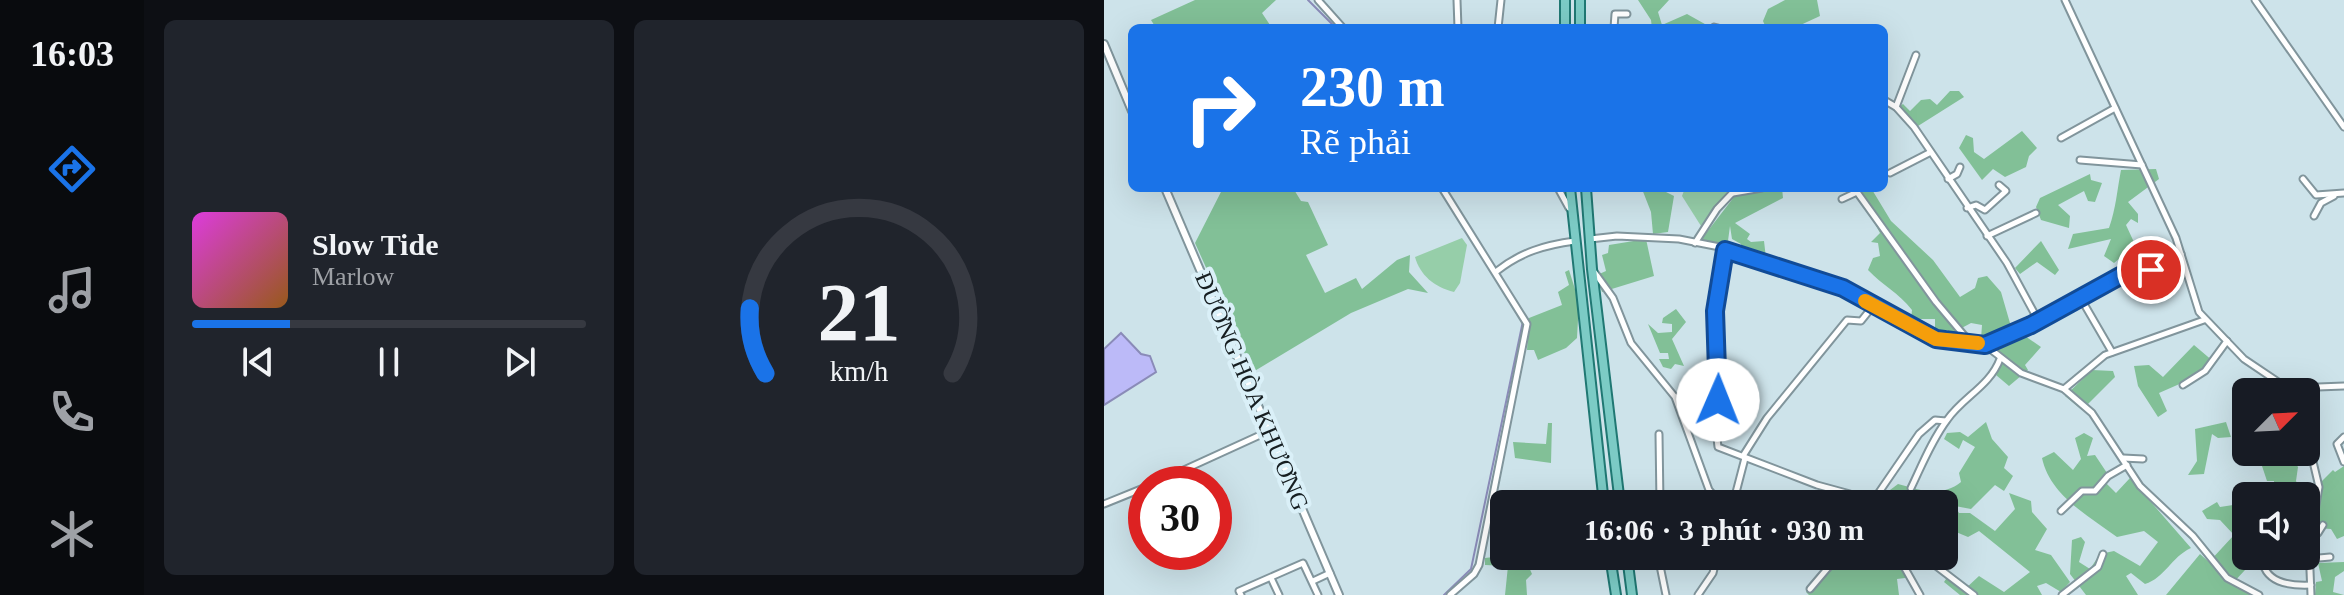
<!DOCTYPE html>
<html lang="vi">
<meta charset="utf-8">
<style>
:root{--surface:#171b24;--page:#20242c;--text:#f1f3f6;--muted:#9ea1a6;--line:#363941;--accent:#1a73e8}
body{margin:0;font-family:"Times New Roman",serif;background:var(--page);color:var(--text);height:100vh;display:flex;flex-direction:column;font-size:30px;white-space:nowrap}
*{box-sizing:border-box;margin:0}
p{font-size:26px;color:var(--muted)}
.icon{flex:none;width:44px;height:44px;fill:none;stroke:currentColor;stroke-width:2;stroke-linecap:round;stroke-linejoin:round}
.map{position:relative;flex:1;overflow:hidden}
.drawer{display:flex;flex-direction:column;gap:20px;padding:20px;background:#0d0f14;width:960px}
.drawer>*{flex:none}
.banner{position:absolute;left:24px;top:24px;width:760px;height:168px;border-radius:12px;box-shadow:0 8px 32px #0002;background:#1a73e8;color:#fff;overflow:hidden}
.needle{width:52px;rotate:66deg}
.buttons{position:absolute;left:1128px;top:378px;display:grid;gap:16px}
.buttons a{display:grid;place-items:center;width:88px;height:88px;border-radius:12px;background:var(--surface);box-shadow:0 8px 32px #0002;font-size:40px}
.speed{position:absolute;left:24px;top:466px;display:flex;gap:16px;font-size:40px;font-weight:700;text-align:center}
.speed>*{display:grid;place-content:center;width:104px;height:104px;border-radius:50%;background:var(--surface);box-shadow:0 8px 32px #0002;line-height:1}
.speed .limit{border:12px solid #d22;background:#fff;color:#111}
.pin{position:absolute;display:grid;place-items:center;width:68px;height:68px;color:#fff;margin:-34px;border:4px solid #fff;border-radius:50%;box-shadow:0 2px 8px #0007}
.me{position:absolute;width:88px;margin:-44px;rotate:1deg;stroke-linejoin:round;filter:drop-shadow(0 0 6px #0008)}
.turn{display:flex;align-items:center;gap:28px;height:168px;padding:0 40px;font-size:36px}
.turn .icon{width:104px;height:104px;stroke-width:2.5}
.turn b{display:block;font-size:56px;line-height:68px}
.drawer .widget{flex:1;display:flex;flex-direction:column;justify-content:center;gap:12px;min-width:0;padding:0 28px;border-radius:12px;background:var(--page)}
.drawer .dial{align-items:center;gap:0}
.dial svg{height:208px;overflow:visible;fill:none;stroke:var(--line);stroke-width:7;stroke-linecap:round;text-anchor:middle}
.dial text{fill:var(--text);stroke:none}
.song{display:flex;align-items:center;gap:24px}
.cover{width:96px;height:96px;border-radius:12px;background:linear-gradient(135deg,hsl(300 70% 55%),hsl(30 70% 35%))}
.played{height:8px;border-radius:4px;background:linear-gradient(90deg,var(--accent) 25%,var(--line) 25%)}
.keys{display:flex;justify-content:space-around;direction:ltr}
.drawer .tiles{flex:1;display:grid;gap:20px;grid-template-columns:repeat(2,1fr)}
.trip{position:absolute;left:386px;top:490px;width:468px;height:80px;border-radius:12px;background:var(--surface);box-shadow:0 8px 32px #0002;font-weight:700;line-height:80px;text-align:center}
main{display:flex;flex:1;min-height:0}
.tabs{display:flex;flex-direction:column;width:144px;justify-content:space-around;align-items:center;background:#090b0e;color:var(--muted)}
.tabs .icon{width:56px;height:56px}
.tabs .on{color:var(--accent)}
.tabs b{font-size:36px;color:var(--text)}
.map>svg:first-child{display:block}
.green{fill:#96cea9}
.forest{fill:#82c097}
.water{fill:#bcbaf8;stroke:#8a8bb8;stroke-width:2}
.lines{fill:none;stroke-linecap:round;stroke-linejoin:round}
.stream{stroke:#8a8bb8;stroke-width:2}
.minor-casing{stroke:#81959c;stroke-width:9}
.tertiary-casing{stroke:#81959c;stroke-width:10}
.primary-casing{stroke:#207873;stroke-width:12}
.minor{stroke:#fff;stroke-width:5}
.tertiary{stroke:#fff;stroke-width:6}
.primary{stroke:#7ccbc5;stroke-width:8}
.route-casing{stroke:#114b97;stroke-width:20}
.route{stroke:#1a73e8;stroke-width:14}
.slow{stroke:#f59e0b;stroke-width:14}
.labels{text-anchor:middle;stroke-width:8;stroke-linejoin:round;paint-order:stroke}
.street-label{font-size:24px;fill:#161e21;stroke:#daf0f8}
</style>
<main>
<nav class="tabs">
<b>16:03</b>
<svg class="icon on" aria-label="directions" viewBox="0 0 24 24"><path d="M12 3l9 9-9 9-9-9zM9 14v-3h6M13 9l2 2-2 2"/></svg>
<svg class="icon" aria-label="music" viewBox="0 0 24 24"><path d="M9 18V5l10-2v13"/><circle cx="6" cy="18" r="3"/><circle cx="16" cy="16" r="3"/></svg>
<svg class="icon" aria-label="phone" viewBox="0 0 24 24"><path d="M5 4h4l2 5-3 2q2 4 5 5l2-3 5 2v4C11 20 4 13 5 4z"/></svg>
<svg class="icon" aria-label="climate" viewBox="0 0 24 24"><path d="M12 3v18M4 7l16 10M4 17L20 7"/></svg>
</nav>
<section class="drawer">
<div class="tiles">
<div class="widget">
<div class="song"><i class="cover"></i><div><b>Slow Tide</b><p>Marlow</p></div></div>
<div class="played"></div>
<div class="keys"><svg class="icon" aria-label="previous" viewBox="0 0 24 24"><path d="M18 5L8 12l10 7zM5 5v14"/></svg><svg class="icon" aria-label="pause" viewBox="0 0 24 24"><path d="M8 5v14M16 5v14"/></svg><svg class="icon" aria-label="next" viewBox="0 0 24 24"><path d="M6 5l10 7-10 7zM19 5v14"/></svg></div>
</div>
<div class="widget dial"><svg viewBox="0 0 100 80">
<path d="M14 69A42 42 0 1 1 86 69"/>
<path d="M14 69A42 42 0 0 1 8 44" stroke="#1a73e8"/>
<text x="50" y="56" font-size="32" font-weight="700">21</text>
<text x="50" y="72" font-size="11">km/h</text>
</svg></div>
</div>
</section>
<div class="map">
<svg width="1240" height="595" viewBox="0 0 1240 595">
<rect width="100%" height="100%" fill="#cde3ea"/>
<g class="green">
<polygon points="581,188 629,188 597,226 578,196"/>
<path d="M 358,238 L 363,245 L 356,283 L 350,292 C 330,287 316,275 311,257 Z"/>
</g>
<g class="forest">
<polygon points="91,0 172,0 158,13 168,28 52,28 47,20"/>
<polygon points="534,0 565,0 554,12 558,25 583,14 608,28 548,28 547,20"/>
<polygon points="681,0 713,0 716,16 690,28 662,28 659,21 664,9"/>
<polygon points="846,91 855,91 860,97 814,126 796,106 799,104 806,111 817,100 826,99 833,105"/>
<polygon points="918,131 933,148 925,156 922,167 901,177 889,169 878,180 855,148 862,135 869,138 870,152 880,159"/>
<path d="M 1052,169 L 1055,179 L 1024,202 L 1034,214 L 1034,223 L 1027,219 L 1022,225 L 1035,253 L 1033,256 L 1021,254 L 1010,263 L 1000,256 L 1007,239 L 964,249 L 969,234 L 1005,228 C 1012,208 1013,191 1017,170 Z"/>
<polygon points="986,174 987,180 998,183 991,202 984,201 980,191 954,205 966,216 965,228 937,220 932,207 936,198"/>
<polygon points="119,188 189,188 197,201 204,202 224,245 202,255 221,293 252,278 258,289 293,260 306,255 305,272 324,293 304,289 247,313 149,372 91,243"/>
<polygon points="554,188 570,196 564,232 549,234 547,212 538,189"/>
<polygon points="637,188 678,188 679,198 631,223 646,234 643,239 647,242 660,241 662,258 638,251 637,244 628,239 626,226 623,248 596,241"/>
<path d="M 751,188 L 767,188 L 787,221 L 829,260 L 856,297 L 871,288 L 874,278 L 883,276 L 897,292 L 908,330 L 877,339 L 878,325 L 867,323 L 841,337 L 844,330 L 831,330 L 831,319 L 807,319 L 808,310 C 795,293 778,285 764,270 L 769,258 L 776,256 L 774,243 L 767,242 L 776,233 Z"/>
<polygon points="542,239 550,276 498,292 493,275 502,271 498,255 504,253 505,245"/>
<polygon points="937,241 955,270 951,275 933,262 916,274 911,268"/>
<polygon points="465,270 475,302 473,338 462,348 434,360 430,350 423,350 425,318 458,305 454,292 465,285 461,272"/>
<polygon points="572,309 582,322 568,339 580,366 571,364 567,369 559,367 555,359 565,359 564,353 556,353 544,324 554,333 568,332 568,324 558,323 559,318"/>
<polygon points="921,336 937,347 921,365 924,370 905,386 892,375 897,364 889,348"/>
<polygon points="1090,345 1110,362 1096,375 1055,393 1063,411 1054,417 1034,386 1030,366 1045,365 1059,377"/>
<polygon points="988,370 1009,371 1011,377 978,410 961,396"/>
<path d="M 882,422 L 888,439 L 904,457 L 900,468 L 909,476 L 900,491 L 891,485 L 867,509 L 851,506 L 855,513 L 866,513 L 891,531 L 911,509 L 905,493 L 927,501 L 928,512 L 943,529 L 931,550 L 947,555 L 966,582 L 957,592 L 942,583 L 933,586 L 938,595 L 856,595 L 840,582 L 844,576 L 860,590 L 875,576 L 900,592 L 926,572 L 875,531 L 864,537 L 840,527 L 840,504 L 793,504 L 795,500 L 782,493 L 794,484 C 816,490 837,498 857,482 L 855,473 L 871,447 L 859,440 L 855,449 L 840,439 L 843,433 L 856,432 L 864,437 Z"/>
<polygon points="1122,422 1127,437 1114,438 1108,434 1100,474 1084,475 1093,461 1091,429"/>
<polygon points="444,423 448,423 447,463 411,458 409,442 442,444"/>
<path d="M 980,433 L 989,438 L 983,456 L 991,455 L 1005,476 L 1001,482 L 1012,493 L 1026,478 L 1087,548 C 1067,557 1061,578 1041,584 L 1027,573 L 1022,576 L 1034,595 L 982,595 L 966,574 L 968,540 L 977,537 L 981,542 L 975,562 L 986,569 L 996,554 L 1010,551 L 1036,566 L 1054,542 L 1040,531 L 1013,537 C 983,515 946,495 938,458 L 950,452 L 969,470 L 977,459 L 971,438 Z"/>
<polygon points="1184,452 1194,467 1192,481 1197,492 1210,489 1229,470 1231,472 1240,466 1240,536 1233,539 1227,529 1212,528 1202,543 1202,496 1170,496 1170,481 1163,481 1157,463"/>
<polygon points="1113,502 1116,507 1129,505 1142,518 1142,530 1128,549 1141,570 1128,584 1147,595 1062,595 1096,554 1105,562 1130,535 1116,520 1103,519 1098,511"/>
<polygon points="400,531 400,556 420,556 428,574 422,580 423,595 401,595 404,566 381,565 381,558 398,556 398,551 392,552 391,542 395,538 388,539 387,533"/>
<polygon points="731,556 808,556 801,578 793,579 795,595 705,595 702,592"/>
<polygon points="1240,562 1240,571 1231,577 1229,592 1240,595 1211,595 1212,582 1218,581 1214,563"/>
</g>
<polygon class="water" points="17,333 37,354 46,356 52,372 0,405 0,349"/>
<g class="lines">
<g class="stream">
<polyline points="204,0 232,28"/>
<polyline points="340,595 367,569 419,321"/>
</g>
<defs>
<g id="minor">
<polyline points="214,0 239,28"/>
<polyline points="353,0 354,28"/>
<polyline points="961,0 1072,238 1095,312 1140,359 1189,392"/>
<polyline points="1151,0 1240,127"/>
<polyline points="610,27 614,28"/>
<polyline points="394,28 397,0"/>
<polyline points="510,28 511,14 523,14"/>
<polyline points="780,100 792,107 810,127 903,263 934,320"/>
<polyline points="792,107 812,55"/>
<polyline points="957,138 1011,108"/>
<polyline points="976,160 1038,165"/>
<polyline points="786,173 825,153"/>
<polyline points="844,179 853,174 856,167"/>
<polyline points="1199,179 1212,195 1240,193"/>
<polyline points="338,188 423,324 375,565 370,574 346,595"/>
<polyline points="454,188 465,208"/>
<polyline points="629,193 658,188"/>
<polyline points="738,199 753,192 832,302 864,340"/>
<polyline points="863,208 872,205 881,210 902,191 895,185"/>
<polyline points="1210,216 1217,203 1230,196"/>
<polyline points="883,236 932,213"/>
<polyline points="486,239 513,236 575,239 626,249 739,288 832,339 881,345 917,373 960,389 988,413 1036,486 1089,536 1123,578 1155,595"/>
<polyline points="591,243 613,209 633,188"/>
<polyline points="621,250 611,311 614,351 611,421 614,447 713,485 746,494 753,504"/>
<path d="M 393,271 C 417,252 441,245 471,241"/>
<polyline points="491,273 509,298 527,343 571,397 605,490 617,504"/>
<polyline points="976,297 1008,352"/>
<polyline points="881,345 927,325 1016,276 1040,274 1077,254"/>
<polyline points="1079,385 1101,371 1123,341"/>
<polyline points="1188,388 1240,386"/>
<polyline points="960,389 1001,355 1100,320"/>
<polyline points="572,397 611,428"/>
<polyline points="1202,432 1215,487 1205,546 1207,595"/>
<polyline points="555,434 556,504"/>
<polyline points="639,456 663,418 743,320 757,321 769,306"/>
<polyline points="1019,458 1039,459"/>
<polyline points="1240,462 1233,444 1240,437"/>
<polyline points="49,484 165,431"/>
<path d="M 807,488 C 818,465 828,440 843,420 C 859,397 886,386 896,359"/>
<polyline points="0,504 42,487"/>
<polyline points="629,504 641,458"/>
<polyline points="767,504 815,434 831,420 842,421"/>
<polyline points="957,511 978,491 991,491 1004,476 1023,465"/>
<polyline points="1206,534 1214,533 1219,525"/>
<polyline points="554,556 562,595"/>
<polyline points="794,556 816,595"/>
<polyline points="819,556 870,595"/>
<path d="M 1158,556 C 1159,583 1185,586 1207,585"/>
<polyline points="1204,559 1226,557"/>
<polyline points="167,578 175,595"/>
<polyline points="209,581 226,573"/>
<polyline points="706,589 734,556"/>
<polyline points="137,595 135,591 199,563 214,595"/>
<polyline points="594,595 609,573 613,556"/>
<polyline points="958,595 994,567 999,554"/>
</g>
<g id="tertiary">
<polyline points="0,44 28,111"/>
<polyline points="61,188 235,595"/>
</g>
<g id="primary">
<polyline points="461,0 461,28"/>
<polyline points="476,0 476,28"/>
<polyline points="466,188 500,504"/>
<polyline points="482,188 488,269 516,504"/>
<polyline points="506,556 512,595"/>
<polyline points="523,556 528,595"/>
</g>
</defs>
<use href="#minor" class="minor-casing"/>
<use href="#tertiary" class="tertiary-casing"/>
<use href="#primary" class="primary-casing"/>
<use href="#minor" class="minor"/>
<use href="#tertiary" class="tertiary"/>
<use href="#primary" class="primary"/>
</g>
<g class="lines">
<defs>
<polyline id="route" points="614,400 611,311 621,250 739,288 832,339 881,345 927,325 1016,276 1035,275 1047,270"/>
</defs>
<use href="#route" class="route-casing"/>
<use href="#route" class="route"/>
<polyline class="slow" points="761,301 832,339 874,343"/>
</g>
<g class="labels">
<g class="street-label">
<text transform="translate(148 391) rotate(67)" y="8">ĐƯỜNG HÒA KHƯƠNG</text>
</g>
</g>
</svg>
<div class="buttons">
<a><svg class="needle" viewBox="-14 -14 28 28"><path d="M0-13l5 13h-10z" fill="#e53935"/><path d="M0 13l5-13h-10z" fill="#9ea1a6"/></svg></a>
<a><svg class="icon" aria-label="sound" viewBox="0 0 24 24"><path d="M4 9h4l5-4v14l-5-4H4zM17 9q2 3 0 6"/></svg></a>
</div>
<div class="speed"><div class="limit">30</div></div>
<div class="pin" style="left:1047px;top:270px;background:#d93025"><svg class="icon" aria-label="arrive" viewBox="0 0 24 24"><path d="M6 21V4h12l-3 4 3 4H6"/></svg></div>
<svg class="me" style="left:614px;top:400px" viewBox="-20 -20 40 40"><circle r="19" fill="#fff"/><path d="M0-13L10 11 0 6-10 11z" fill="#1a73e8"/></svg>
<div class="trip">16:06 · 3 phút · 930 m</div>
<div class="banner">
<div class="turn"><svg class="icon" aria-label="right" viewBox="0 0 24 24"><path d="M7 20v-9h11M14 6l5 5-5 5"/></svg><div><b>230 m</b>Rẽ phải</div></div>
</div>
</div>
</main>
